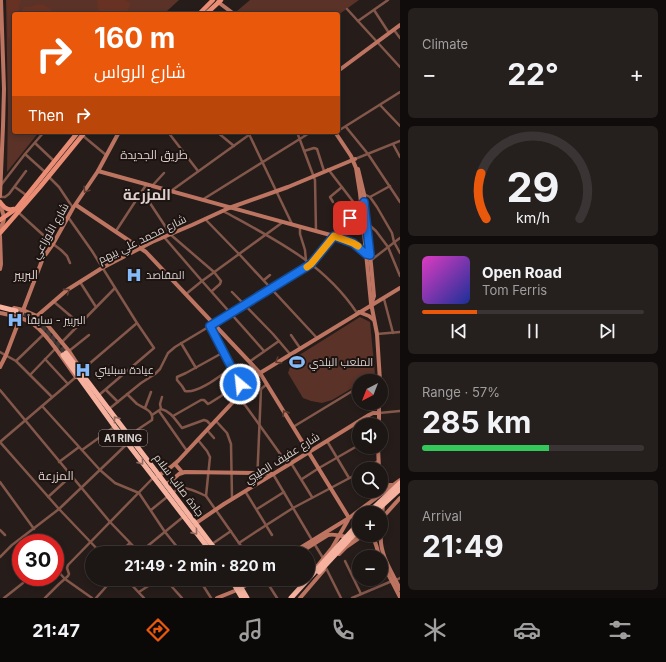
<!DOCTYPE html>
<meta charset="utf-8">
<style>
:root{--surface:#1c1614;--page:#251f1d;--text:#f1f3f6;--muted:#a09fa0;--line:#3a3534;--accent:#ea580c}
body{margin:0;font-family:Inter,Cairo,sans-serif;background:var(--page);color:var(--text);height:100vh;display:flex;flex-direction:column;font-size:15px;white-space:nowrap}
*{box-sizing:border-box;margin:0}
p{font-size:13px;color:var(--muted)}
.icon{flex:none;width:22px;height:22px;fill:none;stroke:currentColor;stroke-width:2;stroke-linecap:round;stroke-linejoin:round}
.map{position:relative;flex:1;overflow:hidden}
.drawer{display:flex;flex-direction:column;gap:8px;padding:8px;background:#0f0c0b;width:266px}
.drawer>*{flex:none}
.top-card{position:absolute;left:12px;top:12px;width:328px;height:122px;border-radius:4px;box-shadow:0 2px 6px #0003,0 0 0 1px var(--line);background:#ea580c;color:#fff;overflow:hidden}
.needle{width:26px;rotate:222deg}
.tools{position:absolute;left:352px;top:374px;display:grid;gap:8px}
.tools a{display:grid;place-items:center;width:36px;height:36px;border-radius:50%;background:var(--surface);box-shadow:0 2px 6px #0003,0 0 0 1px var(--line);font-size:20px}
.speed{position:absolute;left:12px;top:534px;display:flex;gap:8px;font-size:20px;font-weight:700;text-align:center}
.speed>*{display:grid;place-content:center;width:52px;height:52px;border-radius:50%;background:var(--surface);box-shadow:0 2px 6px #0003,0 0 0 1px var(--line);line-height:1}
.speed .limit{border:6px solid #d22;background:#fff;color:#111}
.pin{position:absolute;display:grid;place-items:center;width:34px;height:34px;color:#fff;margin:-17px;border-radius:8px;box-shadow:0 2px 6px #0006}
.me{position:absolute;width:44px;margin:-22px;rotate:332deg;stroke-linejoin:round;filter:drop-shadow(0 0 3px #0008)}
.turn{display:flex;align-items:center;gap:14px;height:84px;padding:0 16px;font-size:18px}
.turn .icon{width:52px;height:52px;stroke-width:2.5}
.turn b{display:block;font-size:28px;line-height:34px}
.then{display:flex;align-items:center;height:38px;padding:0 16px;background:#0003;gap:8px;font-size:15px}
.big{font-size:30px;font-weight:700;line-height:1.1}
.drawer .card{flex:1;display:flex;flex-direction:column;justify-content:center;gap:6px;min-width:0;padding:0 14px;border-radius:6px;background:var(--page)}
.drawer .dial{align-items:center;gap:0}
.dial svg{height:104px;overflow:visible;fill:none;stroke:var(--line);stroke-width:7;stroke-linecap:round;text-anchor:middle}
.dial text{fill:var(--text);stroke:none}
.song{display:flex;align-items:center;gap:12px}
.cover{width:48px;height:48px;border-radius:6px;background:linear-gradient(135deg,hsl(310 70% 55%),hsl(230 70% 35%))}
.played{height:4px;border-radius:2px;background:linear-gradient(90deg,var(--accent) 25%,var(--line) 25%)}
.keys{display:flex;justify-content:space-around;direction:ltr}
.heat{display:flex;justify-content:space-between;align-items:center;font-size:22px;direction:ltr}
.charge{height:6px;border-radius:3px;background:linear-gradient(90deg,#34c759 57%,var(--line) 0)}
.trip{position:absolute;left:85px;top:546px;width:230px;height:40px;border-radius:20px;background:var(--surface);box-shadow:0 2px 6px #0003,0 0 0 1px var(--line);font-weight:700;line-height:40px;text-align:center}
.dock{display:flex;height:64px;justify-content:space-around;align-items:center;background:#0b0908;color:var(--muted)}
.dock .icon{width:28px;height:28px}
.dock .active{color:var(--accent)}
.dock b{font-size:18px;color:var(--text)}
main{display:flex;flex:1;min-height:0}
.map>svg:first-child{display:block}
.green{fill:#5a3227}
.forest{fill:#673224}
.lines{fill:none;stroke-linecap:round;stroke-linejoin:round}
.highway-tunnel{stroke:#413835;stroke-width:5;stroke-dasharray:5 2.5;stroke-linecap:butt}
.street{stroke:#84574b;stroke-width:2.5}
.secondary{stroke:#bd7562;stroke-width:4}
.primary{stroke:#ea8d74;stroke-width:4.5}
.highway{stroke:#f6b29f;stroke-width:5}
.oneway{stroke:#5d3b31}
.oneway2{stroke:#946b5f}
.route-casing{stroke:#114b97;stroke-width:10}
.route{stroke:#1a73e8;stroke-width:7}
.slow{stroke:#f59e0b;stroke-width:7}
.labels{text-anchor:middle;stroke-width:4;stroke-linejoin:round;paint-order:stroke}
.shield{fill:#1d1411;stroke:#9f9896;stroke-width:1}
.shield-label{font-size:10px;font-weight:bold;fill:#d7d1cf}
.street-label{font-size:11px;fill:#d7d1cf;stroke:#1d1411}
.poi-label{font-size:11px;fill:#d7d1cf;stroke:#1d1411;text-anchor:start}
.neighbourhood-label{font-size:12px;fill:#ded0cd;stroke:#1d1411}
.district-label{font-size:15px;font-weight:bold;fill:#ded0cd;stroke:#1d1411}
</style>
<main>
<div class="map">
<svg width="400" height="598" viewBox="0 0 400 598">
<rect width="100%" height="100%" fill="#261d1a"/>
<g class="green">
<polygon points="6,0 179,0 167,11 169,14 14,14 14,132 39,132 7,172 8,110"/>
<polygon points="250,0 359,0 338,15 240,14 237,11"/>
<polygon points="360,317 370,322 375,374 363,381 359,381 359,384 332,400 322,403 311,401 303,398 288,373 293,359"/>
</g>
<g class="forest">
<polygon points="7,0 21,0 19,6 19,14 14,14 14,44 9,39 8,36"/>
<path d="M 97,0 L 124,0 L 130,3 C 129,19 111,14 99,14 C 98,9 97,5 97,0 Z"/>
<path d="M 38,4 C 45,5 51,7 53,14 L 22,14 L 22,10 L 24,7 L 30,7 Z"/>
</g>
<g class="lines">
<g class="highway-tunnel">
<polyline points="16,311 33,317 42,323 66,353"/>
<polyline points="42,327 63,355"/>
</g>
<g class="street">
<polyline points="347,9 400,67"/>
<polyline points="374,10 389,33"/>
<polyline points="358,21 388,0"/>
<polyline points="394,30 400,38"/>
<polyline points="380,105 400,126"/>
<polyline points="346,127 368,154 400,202"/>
<polyline points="338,131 400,92"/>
<polyline points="168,132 198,171"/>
<polyline points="217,132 234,146"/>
<polyline points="248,132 292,224"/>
<polyline points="297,132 315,180 316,231"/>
<polyline points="82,135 106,155"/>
<polyline points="35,143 54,161"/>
<polyline points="393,144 400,157"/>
<polyline points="304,151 314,148 317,149 324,171"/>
<polyline points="25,154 45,172"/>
<polyline points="355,159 400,141"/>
<polyline points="328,169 358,208"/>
<polyline points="48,176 59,187 73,208"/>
<polyline points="1,185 25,154 44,132"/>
<polyline points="152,186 164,173"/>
<polyline points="15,187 26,195"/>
<polyline points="142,191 171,235 214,272 221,281 220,284 212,291"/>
<polyline points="171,191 253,132"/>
<polyline points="364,194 370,197 377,207 392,233 394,242 400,253"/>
<polyline points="0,197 5,197 9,194 26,171"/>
<polyline points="370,197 390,186"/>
<polyline points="202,200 311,132"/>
<polyline points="333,202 330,197 342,187"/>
<path d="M 223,211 C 274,239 324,263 357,313"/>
<polyline points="19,213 53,244 61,250 67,256 70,263"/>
<polyline points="68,217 92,251 137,323 154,348 99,395"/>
<polyline points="205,219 239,254 317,338"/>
<polyline points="366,222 376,231 388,247 400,276"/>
<polyline points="300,227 300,234 305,250 306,261"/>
<polyline points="116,231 146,185"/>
<polyline points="164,237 202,281 264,351"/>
<polyline points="370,261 400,238"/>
<polyline points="264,280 270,275"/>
<polyline points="80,282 96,307"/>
<polyline points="232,292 273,334 290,354"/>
<polyline points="186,294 202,281 283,222"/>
<polyline points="384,299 393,333"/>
<polyline points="53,301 80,324"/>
<polyline points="210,327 240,384 245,382 250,384"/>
<polyline points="377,334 400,332"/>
<polyline points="291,335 300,348"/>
<polyline points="62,342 115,288"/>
<polyline points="181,343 196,368"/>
<polyline points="69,351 89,335"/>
<polyline points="0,352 16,361 52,397"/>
<path d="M 224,352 L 186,373 L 177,377 L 177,380 L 182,386 L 185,391 C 198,394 221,375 231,368"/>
<polyline points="45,359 68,384"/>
<polyline points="16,361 44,334"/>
<polyline points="249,362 279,341"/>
<polyline points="82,370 137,323"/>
<polyline points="30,375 55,349"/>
<polyline points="370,381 379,375"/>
<polyline points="249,385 261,389"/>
<polyline points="0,390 110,522 140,553"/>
<polyline points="106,390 118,402"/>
<path d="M 127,394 C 131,398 134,401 137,404 C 144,408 154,411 152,420 L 137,430 L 132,438"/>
<polyline points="237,397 245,405 271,441 288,465"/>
<polyline points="42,406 100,470 115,483 139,493 165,532 182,553"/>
<polyline points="145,408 151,392"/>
<polyline points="109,409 141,383 155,374 160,369 168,353 175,347 272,289 311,264 361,205"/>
<polyline points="161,409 160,404 162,397"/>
<polyline points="159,411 187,451"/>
<polyline points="379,413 400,411"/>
<path d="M 152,415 L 161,409 C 171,411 176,421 182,428 L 204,420 L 207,421 L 211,425"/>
<polyline points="173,416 201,400 204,400 208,404 210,403 240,384"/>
<polyline points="215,420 227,433 231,444 232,498"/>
<polyline points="293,427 359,387"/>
<polyline points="207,430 214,438"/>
<polyline points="198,440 207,451 210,457 206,496"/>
<polyline points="327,441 349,478"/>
<polyline points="0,442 59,509 101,553"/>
<polyline points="0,442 76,377"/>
<polyline points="82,450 114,427"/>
<polyline points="59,462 79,447"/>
<polyline points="291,463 312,497"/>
<polyline points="365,469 378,461"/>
<polyline points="273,474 312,540 323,558"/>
<polyline points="302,479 319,468 359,445"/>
<polyline points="0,482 34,529"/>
<polyline points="257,483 261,389 267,384"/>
<polyline points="245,491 272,535"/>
<path d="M 173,493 C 175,491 178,488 181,488 C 188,487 200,493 206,496 L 246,553"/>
<polyline points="48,497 71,476"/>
<polyline points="257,509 284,492"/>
<polyline points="151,510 167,497"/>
<polyline points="0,530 5,535"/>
<polyline points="25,536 32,543"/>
<polyline points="239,543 254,533 293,508 359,473"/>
<polyline points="212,544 231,531"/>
<polyline points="283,548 287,553"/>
<polyline points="119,553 130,543"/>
<polyline points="139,553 183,517"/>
<polyline points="201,553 208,549"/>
<polyline points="0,557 12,545 59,509 127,444"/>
<polyline points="345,561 361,594"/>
<polyline points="55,568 65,579 92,598"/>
<polyline points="326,568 341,598"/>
<polyline points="351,573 359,569"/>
<polyline points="126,579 144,598"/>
<polyline points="165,579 182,598"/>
<polyline points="199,579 211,598"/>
<polyline points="265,579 277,598"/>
<polyline points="396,580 400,578"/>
<polyline points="139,592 159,579"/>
<polyline points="4,598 23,583"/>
<polyline points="45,598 59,584 68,576 69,574 67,568 68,565 153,478"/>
<polyline points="96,598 113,579"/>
<polyline points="352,598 392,581"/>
</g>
<g class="secondary">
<polyline points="218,2 234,14"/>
<polyline points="338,71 400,25"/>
<polyline points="335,132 351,156 356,168 360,193 371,303 377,334 380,381"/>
<polyline points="358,169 364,194 365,216 371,264 374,296 371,305"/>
<polyline points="98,171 334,236 353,243 366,254 370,255"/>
<polyline points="0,196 3,126 4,89 1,0"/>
<path d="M 0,204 C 3,215 7,218 0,228"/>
<polyline points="76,205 146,252 260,373 349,518"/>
<polyline points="0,269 1,264 0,236"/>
<polyline points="14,308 23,310 37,316 44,321 69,351 80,368"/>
<polyline points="359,312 369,316 374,320"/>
<path d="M 0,313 C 10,315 21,317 30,322 C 45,330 65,362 76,377"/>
<polyline points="30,322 67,290 102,268 152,242 192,225 229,208 288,187 355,159"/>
<polyline points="0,367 6,355 43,258 53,244 73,208 98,171 119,132"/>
<polyline points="379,425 379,403"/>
<polyline points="378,447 379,469"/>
<polyline points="175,464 182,472"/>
<polyline points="158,476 171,467 178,461 260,373 400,288"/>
<polyline points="381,482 386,485 392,485"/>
<polyline points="166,485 179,474 185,472 258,473 273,474"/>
<polyline points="383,517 400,498"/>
<polyline points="196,523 224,504 288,465 369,415 373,413 379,413"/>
<polyline points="381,530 383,504"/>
<path d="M 381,535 C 379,554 392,572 400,589"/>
<polyline points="292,553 349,518 400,480"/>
<path d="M 299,553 L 328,535 C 337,533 345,538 354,538 C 360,537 369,534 373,539 C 377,543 377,552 380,557"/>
<polyline points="339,554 346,547 359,538"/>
<polyline points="381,560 400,597"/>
<polyline points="315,569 332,548 348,520"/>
<polyline points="238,586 250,579"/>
<polyline points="217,598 237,590 257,579"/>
<polyline points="300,598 324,570"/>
</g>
<g class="primary">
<polyline points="199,14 213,0"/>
<polyline points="206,14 221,0"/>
<path d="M 0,202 C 4,207 7,211 14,209"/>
<polyline points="0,220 16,209 78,132"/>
<polyline points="0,233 40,187 85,132"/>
</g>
<g class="highway">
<polyline points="0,307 16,311"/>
<polyline points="66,353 218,553"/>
<polyline points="63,355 115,427 212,553"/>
<polyline points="368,513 400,483"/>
<polyline points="374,513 400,489"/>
<polyline points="319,572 359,529"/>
<polyline points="231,579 242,598"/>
<polyline points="236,579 247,598"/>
<polyline points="291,598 359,523"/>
</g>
</g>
<defs><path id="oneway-chevron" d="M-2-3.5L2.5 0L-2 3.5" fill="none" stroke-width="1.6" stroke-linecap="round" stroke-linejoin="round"/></defs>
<g class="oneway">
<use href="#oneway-chevron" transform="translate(86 190) rotate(123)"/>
<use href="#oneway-chevron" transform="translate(67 291) rotate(-36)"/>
<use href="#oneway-chevron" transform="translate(278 361) rotate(148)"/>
<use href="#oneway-chevron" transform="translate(285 413) rotate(-122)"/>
</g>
<g class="oneway2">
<use href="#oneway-chevron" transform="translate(116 419) rotate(-128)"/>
<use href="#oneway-chevron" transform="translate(141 462) rotate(52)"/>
<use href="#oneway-chevron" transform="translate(195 532) rotate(51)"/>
</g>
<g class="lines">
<defs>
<polyline id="route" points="240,384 210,326 311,264 334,236 353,243 366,254 370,255 364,202 350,218"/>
</defs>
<use href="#route" class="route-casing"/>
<use href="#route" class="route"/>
<polyline class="slow" points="307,267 311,264 334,236 353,243 358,246"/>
</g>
<defs>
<symbol id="hospital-bare" viewBox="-9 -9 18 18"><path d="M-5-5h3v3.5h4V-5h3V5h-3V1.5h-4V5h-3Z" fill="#86bbfb" stroke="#1d1411" stroke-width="2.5" paint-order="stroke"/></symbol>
<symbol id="stadium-bare" viewBox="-9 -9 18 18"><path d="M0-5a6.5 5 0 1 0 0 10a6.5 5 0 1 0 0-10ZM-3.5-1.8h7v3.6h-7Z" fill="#86bbfb" stroke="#1d1411" stroke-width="2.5" paint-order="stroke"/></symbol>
</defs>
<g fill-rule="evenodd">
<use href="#hospital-bare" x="123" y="264" width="22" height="22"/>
<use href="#hospital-bare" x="4" y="309" width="22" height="22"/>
<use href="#stadium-bare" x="286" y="351" width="22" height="22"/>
<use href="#hospital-bare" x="72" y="359" width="22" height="22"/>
</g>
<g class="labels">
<rect class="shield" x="99" y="430" width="48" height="16" rx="3"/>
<g class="shield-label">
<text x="123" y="442">A1 RING</text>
</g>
<g class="street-label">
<text transform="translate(50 231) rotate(-60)" y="4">شارع الأوزاعي</text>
<text transform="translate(142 239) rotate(-26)" y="4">شارع محمد علي بيهم</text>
<text transform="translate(282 458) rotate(-32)" y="4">شارع عفيف الطيبي</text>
<text transform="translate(179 485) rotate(53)" y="4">جادة صائب سلام</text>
</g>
<g class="poi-label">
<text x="146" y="279">المقاصد</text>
<text x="27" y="324">البربير - سابقاً</text>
<text x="309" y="366">الملعب البلدي</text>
<text x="95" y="374">عيادة سبليني</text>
</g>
<g class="neighbourhood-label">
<text x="154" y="159">طريق الجديدة</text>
<text x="26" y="279">البربير</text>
<text x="56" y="480">المزرعة</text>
</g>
<g class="district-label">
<text x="147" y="200">المزرعة</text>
</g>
</g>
</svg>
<div class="tools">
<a><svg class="needle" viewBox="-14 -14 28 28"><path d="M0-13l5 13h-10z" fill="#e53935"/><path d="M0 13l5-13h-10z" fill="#a09fa0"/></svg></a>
<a><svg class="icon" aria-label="sound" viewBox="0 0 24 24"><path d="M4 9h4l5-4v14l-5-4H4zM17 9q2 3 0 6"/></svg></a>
<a><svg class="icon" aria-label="search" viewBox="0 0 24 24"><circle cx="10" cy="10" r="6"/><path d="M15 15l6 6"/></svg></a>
<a>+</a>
<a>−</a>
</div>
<div class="speed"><div class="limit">30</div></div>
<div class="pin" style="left:350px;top:218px;background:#d93025"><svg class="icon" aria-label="arrive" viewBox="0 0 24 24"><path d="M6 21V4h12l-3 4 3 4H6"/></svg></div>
<svg class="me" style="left:240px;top:384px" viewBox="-20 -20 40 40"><circle r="17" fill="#1a73e8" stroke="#fff" stroke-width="3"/><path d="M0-11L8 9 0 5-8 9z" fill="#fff"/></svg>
<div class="trip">21:49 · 2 min · 820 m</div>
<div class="top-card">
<div class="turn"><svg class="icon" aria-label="right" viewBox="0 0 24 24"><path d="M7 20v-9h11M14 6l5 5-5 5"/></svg><div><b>160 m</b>شارع الرواس</div></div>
<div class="then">Then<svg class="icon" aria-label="right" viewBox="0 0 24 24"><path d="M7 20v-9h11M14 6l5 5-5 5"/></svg></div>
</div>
</div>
<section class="drawer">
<div class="card"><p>Climate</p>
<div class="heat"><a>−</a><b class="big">22°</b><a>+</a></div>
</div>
<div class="card dial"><svg viewBox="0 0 100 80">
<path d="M14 69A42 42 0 1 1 86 69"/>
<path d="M14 69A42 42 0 0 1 10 34" stroke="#ea580c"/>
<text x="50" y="56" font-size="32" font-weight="700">29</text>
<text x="50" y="72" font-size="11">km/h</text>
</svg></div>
<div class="card">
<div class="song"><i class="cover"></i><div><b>Open Road</b><p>Tom Ferris</p></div></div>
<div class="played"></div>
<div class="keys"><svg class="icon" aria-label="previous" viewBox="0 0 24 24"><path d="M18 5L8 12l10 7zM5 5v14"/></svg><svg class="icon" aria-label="pause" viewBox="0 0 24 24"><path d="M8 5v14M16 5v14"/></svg><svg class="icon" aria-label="next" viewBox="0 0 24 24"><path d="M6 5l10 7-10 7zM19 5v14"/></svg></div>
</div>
<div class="card"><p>Range · 57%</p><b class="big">285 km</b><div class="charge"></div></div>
<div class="card"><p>Arrival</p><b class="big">21:49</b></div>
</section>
</main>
<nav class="dock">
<b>21:47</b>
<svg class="icon active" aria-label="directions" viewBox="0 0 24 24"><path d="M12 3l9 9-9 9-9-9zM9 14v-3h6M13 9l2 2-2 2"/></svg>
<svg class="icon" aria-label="music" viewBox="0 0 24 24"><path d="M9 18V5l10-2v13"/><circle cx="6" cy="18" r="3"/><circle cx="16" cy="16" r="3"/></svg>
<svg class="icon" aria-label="phone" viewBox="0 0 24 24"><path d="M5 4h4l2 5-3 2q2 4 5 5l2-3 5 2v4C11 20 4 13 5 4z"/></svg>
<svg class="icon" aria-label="climate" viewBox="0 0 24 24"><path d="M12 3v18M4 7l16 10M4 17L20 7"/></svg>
<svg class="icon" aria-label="car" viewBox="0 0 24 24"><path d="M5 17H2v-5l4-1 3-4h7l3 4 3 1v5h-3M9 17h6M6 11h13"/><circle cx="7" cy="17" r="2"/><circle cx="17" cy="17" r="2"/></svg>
<svg class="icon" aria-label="filters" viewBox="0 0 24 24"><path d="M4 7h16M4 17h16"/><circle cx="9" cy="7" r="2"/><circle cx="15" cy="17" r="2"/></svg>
</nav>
